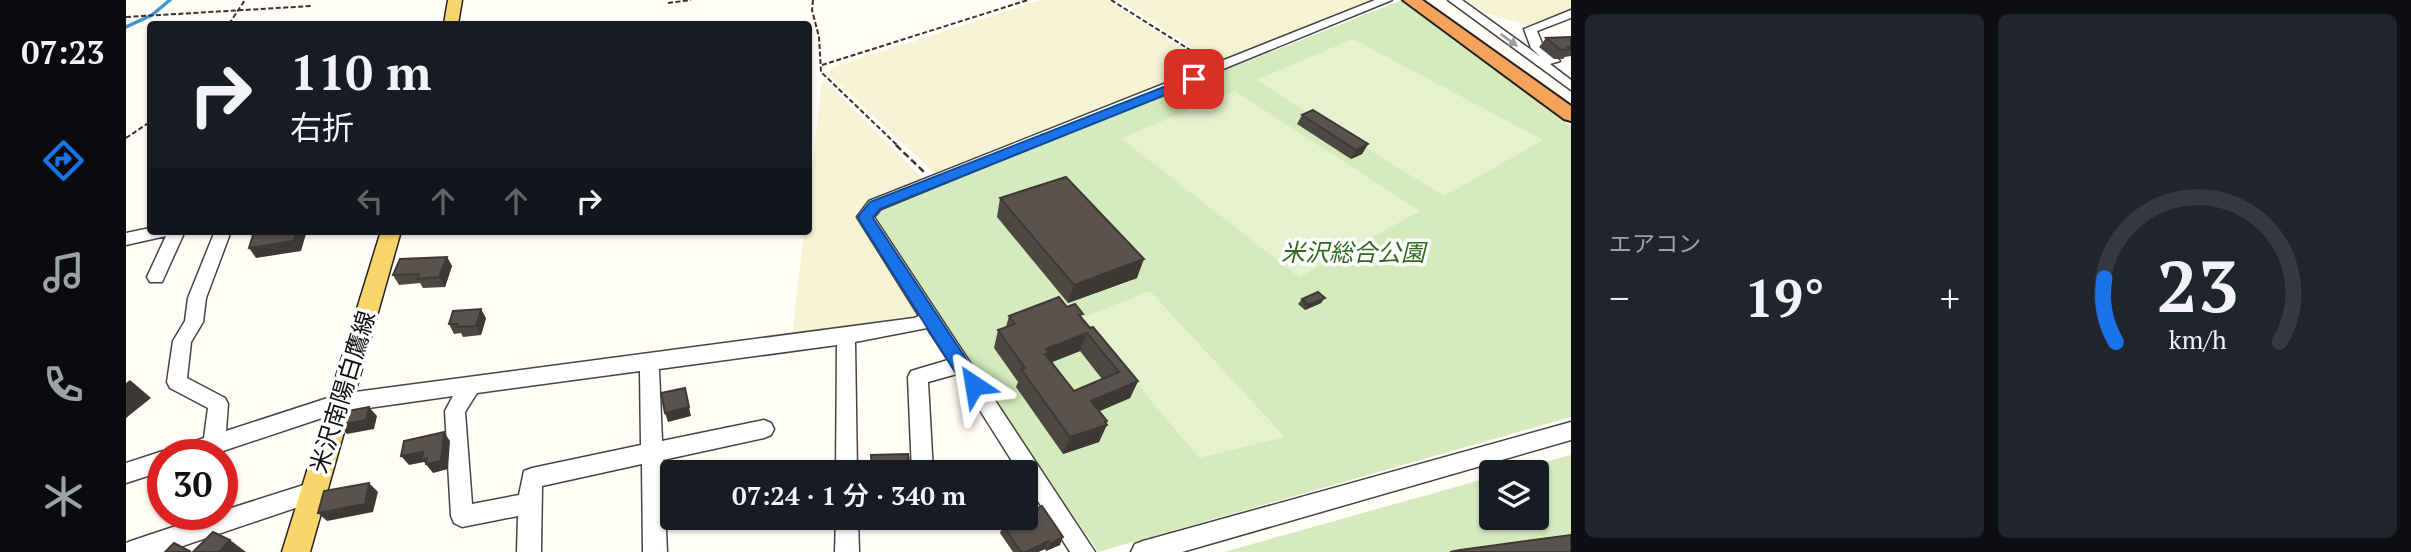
<!DOCTYPE html>
<html lang="ja">
<meta charset="utf-8">
<style>
:root{--surface:#171b24;--page:#20242c;--text:#f1f3f6;--muted:#9ea1a6;--line:#363941;--accent:#1a73e8}
body{margin:0;font-family:"PT Serif","Noto Sans JP",serif;background:var(--page);color:var(--text);height:100vh;display:flex;flex-direction:column;font-size:26px;white-space:nowrap}
*{box-sizing:border-box;margin:0}
p{font-size:23px;color:var(--muted)}
.icon{flex:none;width:38px;height:38px;fill:none;stroke:currentColor;stroke-width:2;stroke-linecap:round;stroke-linejoin:round}
.map{position:relative;flex:1;overflow:hidden}
.drawer{display:flex;flex-direction:column;gap:14px;padding:14px;background:#0d0f14;width:840px}
.drawer>*{flex:none}
.top-card{position:absolute;left:21px;top:21px;width:665px;height:214px;border-radius:7px;box-shadow:0 2px 5px #0004;background:#171b24;color:var(--text);overflow:hidden}
.controls{position:absolute;left:1353px;top:460px;display:grid;gap:14px}
.controls a{display:grid;place-items:center;width:70px;height:70px;border-radius:7px;background:var(--surface);box-shadow:0 2px 5px #0004;font-size:35px}
.speed{position:absolute;left:21px;top:439px;display:flex;gap:14px;font-size:35px;font-weight:700;text-align:center}
.speed>*{display:grid;place-content:center;width:91px;height:91px;border-radius:50%;background:var(--surface);box-shadow:0 2px 5px #0004;line-height:1}
.speed .limit{border:10px solid #d22;background:#fff;color:#111}
.pin{position:absolute;display:grid;place-items:center;width:60px;height:60px;color:#fff;margin:-30px;border-radius:14px;box-shadow:0 4px 10px #0006}
.me{position:absolute;width:77px;margin:-38px;rotate:327deg;stroke-linejoin:round;filter:drop-shadow(0 0 5px #0008)}
.turn{display:flex;align-items:center;gap:24px;height:147px;padding:0 28px;font-size:32px}
.turn .icon{width:91px;height:91px;stroke-width:2.5}
.turn b{display:block;font-size:49px;line-height:60px}
.lanes{display:flex;align-items:center;height:66px;padding:0 28px;background:#0003;justify-content:center;gap:35px;direction:ltr}
.lanes .off{opacity:.35}
.big{font-size:52px;font-weight:600;line-height:1.1}
.drawer .widget{flex:1;display:flex;flex-direction:column;justify-content:center;gap:10px;min-width:0;padding:0 24px;border-radius:10px;background:var(--page)}
.drawer .dial{align-items:center;gap:0}
.dial svg{height:182px;overflow:visible;fill:none;stroke:var(--line);stroke-width:7;stroke-linecap:round;text-anchor:middle}
.dial text{fill:var(--text);stroke:none}
.heat{display:flex;justify-content:space-between;align-items:center;font-size:38px;direction:ltr}
.drawer .tiles{flex:1;display:grid;gap:14px;grid-template-columns:repeat(2,1fr)}
.trip{position:absolute;left:534px;top:460px;width:378px;height:70px;border-radius:7px;background:var(--surface);box-shadow:0 2px 5px #0004;font-weight:600;line-height:70px;text-align:center}
main{display:flex;flex:1;min-height:0}
.tabs{display:flex;flex-direction:column;width:126px;justify-content:space-around;align-items:center;background:#090b0e;color:var(--muted)}
.tabs .icon{width:49px;height:49px}
.tabs .current{color:var(--accent)}
.tabs b{font-size:32px;color:var(--text)}
.map>svg:first-child{display:block}
.farmland{fill:#f6f3d4}
.green{fill:#d5ebbd}
.pitch{fill:#e6f2cf}
.lines{fill:none;stroke-linecap:round;stroke-linejoin:round}
.stream{stroke:#3f96cf;stroke-width:3.5}
.minor-casing{stroke:#444;stroke-width:3}
.major-casing{stroke:#222;stroke-width:3}
.highway-casing{stroke:#222;stroke-width:4}
.path-far1{stroke:#333;stroke-width:2;stroke-dasharray:5 2.5;stroke-linecap:butt}
.path{stroke:#333;stroke-width:2.5;stroke-dasharray:7 3.5;stroke-linecap:butt}
.minor{fill:#fff;fill-rule:evenodd}
.major{fill:#f9d66b;fill-rule:evenodd}
.highway{fill:#f5a25d;fill-rule:evenodd}
.wall{fill:#4d4742;fill-rule:evenodd}
.shaded-wall{fill:#3f3936}
.building{fill:#5a524d;stroke:#3f3936;stroke-width:2;fill-rule:evenodd}
.oneway{fill:#a0a0a0}
.route{fill:#1a73e8;stroke:#114b97;stroke-width:2}
.labels{text-anchor:middle;stroke-width:7;stroke-linejoin:round;paint-order:stroke}
.park-label{font-size:24px;font-style:italic;fill:#2f6b1f;stroke:#fff}
.street-label{font-size:24px;fill:#111;stroke:#fff}
</style>
<main>
<nav class="tabs">
<b>07:23</b>
<svg class="icon current" aria-label="directions" viewBox="0 0 24 24"><path d="M12 3l9 9-9 9-9-9zM9 14v-3h6M13 9l2 2-2 2"/></svg>
<svg class="icon" aria-label="music" viewBox="0 0 24 24"><path d="M9 18V5l10-2v13"/><circle cx="6" cy="18" r="3"/><circle cx="16" cy="16" r="3"/></svg>
<svg class="icon" aria-label="phone" viewBox="0 0 24 24"><path d="M5 4h4l2 5-3 2q2 4 5 5l2-3 5 2v4C11 20 4 13 5 4z"/></svg>
<svg class="icon" aria-label="climate" viewBox="0 0 24 24"><path d="M12 3v18M4 7l16 10M4 17L20 7"/></svg>
</nav>
<div class="map">
<svg width="1445" height="552" viewBox="0 0 1445 552">
<rect width="100%" height="100%" fill="#fffdf5"/>
<g class="farmland">
<polygon points="915,0 981,0 1086,67 812,176 702,74 707,67"/>
<polygon points="992,0 1252,0 1090,63"/>
<polygon points="1341,0 1445,0 1445,12 1405,26 1359,13"/>
<polygon points="696,81 701,82 799,181 729,211 792,309 786,321 666,336 678,231 682,231 683,194"/>
</g>
<g class="green">
<polygon points="1276,0 1445,126 1445,417 972,552 744,218 752,208"/>
<polygon points="1445,455 1445,552 1098,552 1365,477 1365,518 1410,518 1410,472 1381,472"/>
</g>
<g class="pitch">
<polygon points="1227,39 1417,140 1318,196 1130,80"/>
<polygon points="1109,91 1294,211 1173,277 995,138"/>
<polygon points="1024,291 1159,437 1073,458 956,318"/>
</g>
<g class="lines">
<polyline class="stream" points="0,27 26,15 44,0"/>
<defs>
<g id="minor">
<path d="M 1249,0 L 1266,0 L 755,209 L 748,217 L 969,552 L 944,552 L 900,482 L 900,472 L 893,472 L 831,374 L 802,382 L 807,472 L 786,472 L 782,377 L 785,371 L 822,360 L 801,328 L 729,342 L 731,472 L 710,472 L 711,345 L 533,369 L 536,441 L 638,420 L 645,423 L 648,429 L 645,435 L 638,438 L 537,460 L 541,552 L 517,552 L 516,464 L 416,486 L 415,552 L 391,552 L 392,516 L 336,527 L 328,523 L 325,516 L 319,411 L 327,396 L 214,412 L 88,454 L 45,455 L 49,448 L 78,438 L 82,408 L 44,388 L 41,382 L 47,341 L 59,321 L 62,298 L 89,231 L 105,231 L 80,298 L 77,322 L 65,342 L 61,378 L 99,398 L 102,404 L 100,431 L 214,394 L 788,318 L 793,316 L 731,217 L 743,201 ZM 514,371 L 515,445 L 406,468 L 398,471 L 393,495 L 346,504 L 339,412 L 351,393 Z"/>
<polygon points="1322,0 1336,0 1415,57 1405,48 1398,29 1445,10 1445,18 1411,31 1417,46 1434,61 1424,64 1445,80 1445,90"/>
<polygon points="24,228 24,231 59,231 36,282 24,282 21,277 40,236 0,245 0,233"/>
<polygon points="1445,422 1445,440 1056,552 1005,552 1009,544 1017,541"/>
<polygon points="37,451 45,455 37,455 37,471 0,483 0,463"/>
<polygon points="187,482 195,485 198,492 195,499 187,502 39,552 0,552 0,543 5,541 86,514 96,514 96,511"/>
<polygon points="710,518 732,518 733,552 709,552"/>
</g>
<g id="major">
<polygon points="322,0 336,0 332,24 318,24"/>
<polygon points="255,231 275,231 184,552 156,552"/>
</g>
<polygon id="highway" points="1277,0 1296,0 1445,106 1445,121 1438,119"/>
</defs>
<use href="#minor" class="minor-casing"/>
<use href="#major" class="major-casing"/>
<use href="#highway" class="highway-casing"/>
<g class="path-far1">
<polyline points="687,0 686,10 693,37 695,72 772,146"/>
<polyline points="985,0 1080,60"/>
<polyline points="542,3 565,0"/>
<polyline points="0,17 185,6"/>
<polyline points="103,24 119,0"/>
<polyline points="696,65 902,0"/>
<polyline points="0,138 24,122"/>
</g>
<polyline class="path" points="770,145 799,173"/>
<use href="#minor" class="minor"/>
<use href="#major" class="major"/>
<use href="#highway" class="highway"/>
</g>
<g class="wall">
<polygon points="1445,37 1445,56 1439,57 1437,59 1428,59 1413,47 1420,38"/>
<polygon points="1176,115 1242,144 1236,154 1225,159 1171,124"/>
<polygon points="874,198 1011,278 942,303 871,217"/>
<polygon points="321,257 326,266 319,287 297,288 294,283 273,285 267,275"/>
<polygon points="1176,299 1195,303 1179,310 1172,304"/>
<path d="M 941,307 L 955,318 L 1012,381 L 1004,398 L 973,411 L 980,424 L 973,442 L 937,454 L 890,387 L 892,382 L 868,348 L 872,330 L 880,327 L 883,316 ZM 954,351 L 976,379 L 948,391 L 926,362 Z"/>
<polygon points="360,318 355,335 337,337 335,333 328,334 323,324"/>
<polygon points="745,455 784,469 783,472 746,472"/>
<polygon points="877,525 934,545 920,551 919,549 912,552 887,552 874,533"/>
</g>
<g class="shaded-wall">
<polygon points="1242,144 1236,154 1225,159 1230,150"/>
<polygon points="171,231 178,231 180,234 175,251 130,258 123,248"/>
<polygon points="321,257 326,266 319,287 313,277"/>
<polygon points="1018,259 1011,278 942,303 948,285"/>
<polygon points="1199,298 1195,303 1179,310 1182,305"/>
<polygon points="355,309 360,318 355,335 350,326"/>
<polygon points="961,333 954,351 919,365 920,349"/>
<polygon points="4,380 25,398 0,418 0,383"/>
<polygon points="1012,381 1004,398 958,418 965,401"/>
<polygon points="559,388 565,416 542,422 539,413"/>
<polygon points="243,407 251,416 248,429 221,434 213,425"/>
<polygon points="981,421 979,426 981,425 973,442 937,454 944,437"/>
<polygon points="318,432 324,441 322,469 307,473 298,462 283,465 275,456 297,452"/>
<polygon points="243,483 252,492 247,512 201,521 192,513"/>
<polygon points="937,537 934,545 920,551 924,544"/>
<polygon points="104,540 120,552 93,552"/>
<polygon points="922,541 919,549 912,552 900,552"/>
</g>
<g class="building">
<polygon points="1445,37 1445,47 1442,47 1445,49 1435,50 1420,38"/>
<polygon points="1187,110 1242,144 1230,150 1176,115"/>
<polygon points="940,177 1018,259 948,285 874,198"/>
<polygon points="135,231 171,231 167,241 123,248 128,232"/>
<polygon points="321,257 313,277 291,279 293,274 267,275 274,259"/>
<polygon points="1192,292 1199,298 1182,305 1176,299"/>
<path d="M 933,297 L 941,307 L 949,304 L 957,314 L 953,315 L 964,328 L 967,327 L 1012,381 L 965,401 L 981,421 L 979,422 L 981,425 L 944,437 L 895,369 L 899,368 L 872,330 L 889,324 L 883,316 ZM 961,333 L 993,372 L 948,391 L 919,354 L 923,353 L 920,349 Z"/>
<polygon points="355,309 350,326 331,327 332,324 323,324 327,311"/>
<polygon points="559,388 563,407 539,413 535,393"/>
<polygon points="243,407 240,420 213,425 216,412"/>
<polygon points="318,432 315,461 300,464 301,458 296,460 297,452 275,456 278,441"/>
<polygon points="782,454 784,469 746,470 745,455"/>
<polygon points="816,470 851,471 851,472 816,472"/>
<polygon points="243,483 239,504 192,513 198,491"/>
<polygon points="916,506 937,537 924,544 922,541 900,552 895,552 877,525 891,518 900,518 900,514"/>
<polygon points="87,532 104,540 93,552 67,552"/>
<polygon points="1445,535 1445,552 1324,552 1334,550"/>
<polygon points="48,543 65,552 39,552"/>
</g>
<defs><path id="oneway-solid" d="M-6-.8H1V-3.2L6.5 0L1 3.2V.8H-6Z" transform="scale(1.75)"/></defs>
<use class="oneway" href="#oneway-solid" transform="translate(1383 40) rotate(36)"/>
<polygon class="route" points="1068,75 1074,79 1072,82 754,209 747,218 854,380 856,385 854,391 848,393 841,391 734,221 732,217 744,202"/>
<g class="labels">
<g class="park-label">
<text x="1227" y="261">米沢総合公園</text>
</g>
<g class="street-label">
<text transform="translate(217 392) rotate(-73)" y="8">米沢南陽白鷹線</text>
</g>
</g>
</svg>
<div class="controls">
<a><svg class="icon" aria-label="layers" viewBox="0 0 24 24"><path d="M12 4l9 5-9 5-9-5zM3 14l9 5 9-5"/></svg></a>
</div>
<div class="speed"><div class="limit">30</div></div>
<div class="pin" style="left:1068px;top:79px;background:#d93025"><svg class="icon" aria-label="arrive" viewBox="0 0 24 24"><path d="M6 21V4h12l-3 4 3 4H6"/></svg></div>
<svg class="me" style="left:848px;top:385px" viewBox="-20 -20 40 40"><path d="M0-17L14 15 0 8-14 15z" fill="#1a73e8" stroke="#fff" stroke-width="4"/></svg>
<div class="trip">07:24 · 1 分 · 340 m</div>
<div class="top-card">
<div class="turn"><svg class="icon" aria-label="right" viewBox="0 0 24 24"><path d="M7 20v-9h11M14 6l5 5-5 5"/></svg><div><b>110 m</b>右折</div></div>
<div class="lanes"><svg class="icon off" aria-label="left" viewBox="0 0 24 24"><path d="M17 20v-9H6M10 6l-5 5 5 5"/></svg><svg class="icon off" aria-label="ahead" viewBox="0 0 24 24"><path d="M12 20V5M6 11l6-6 6 6"/></svg><svg class="icon off" aria-label="ahead" viewBox="0 0 24 24"><path d="M12 20V5M6 11l6-6 6 6"/></svg><svg class="icon" aria-label="right" viewBox="0 0 24 24"><path d="M7 20v-9h11M14 6l5 5-5 5"/></svg></div>
</div>
</div>
<section class="drawer">
<div class="tiles">
<div class="widget"><p>エアコン</p>
<div class="heat"><a>−</a><b class="big">19°</b><a>+</a></div>
</div>
<div class="widget dial"><svg viewBox="0 0 100 80">
<path d="M14 69A42 42 0 1 1 86 69"/>
<path d="M14 69A42 42 0 0 1 9 41" stroke="#1a73e8"/>
<text x="50" y="56" font-size="32" font-weight="700">23</text>
<text x="50" y="72" font-size="11">km/h</text>
</svg></div>
</div>
</section>
</main>
